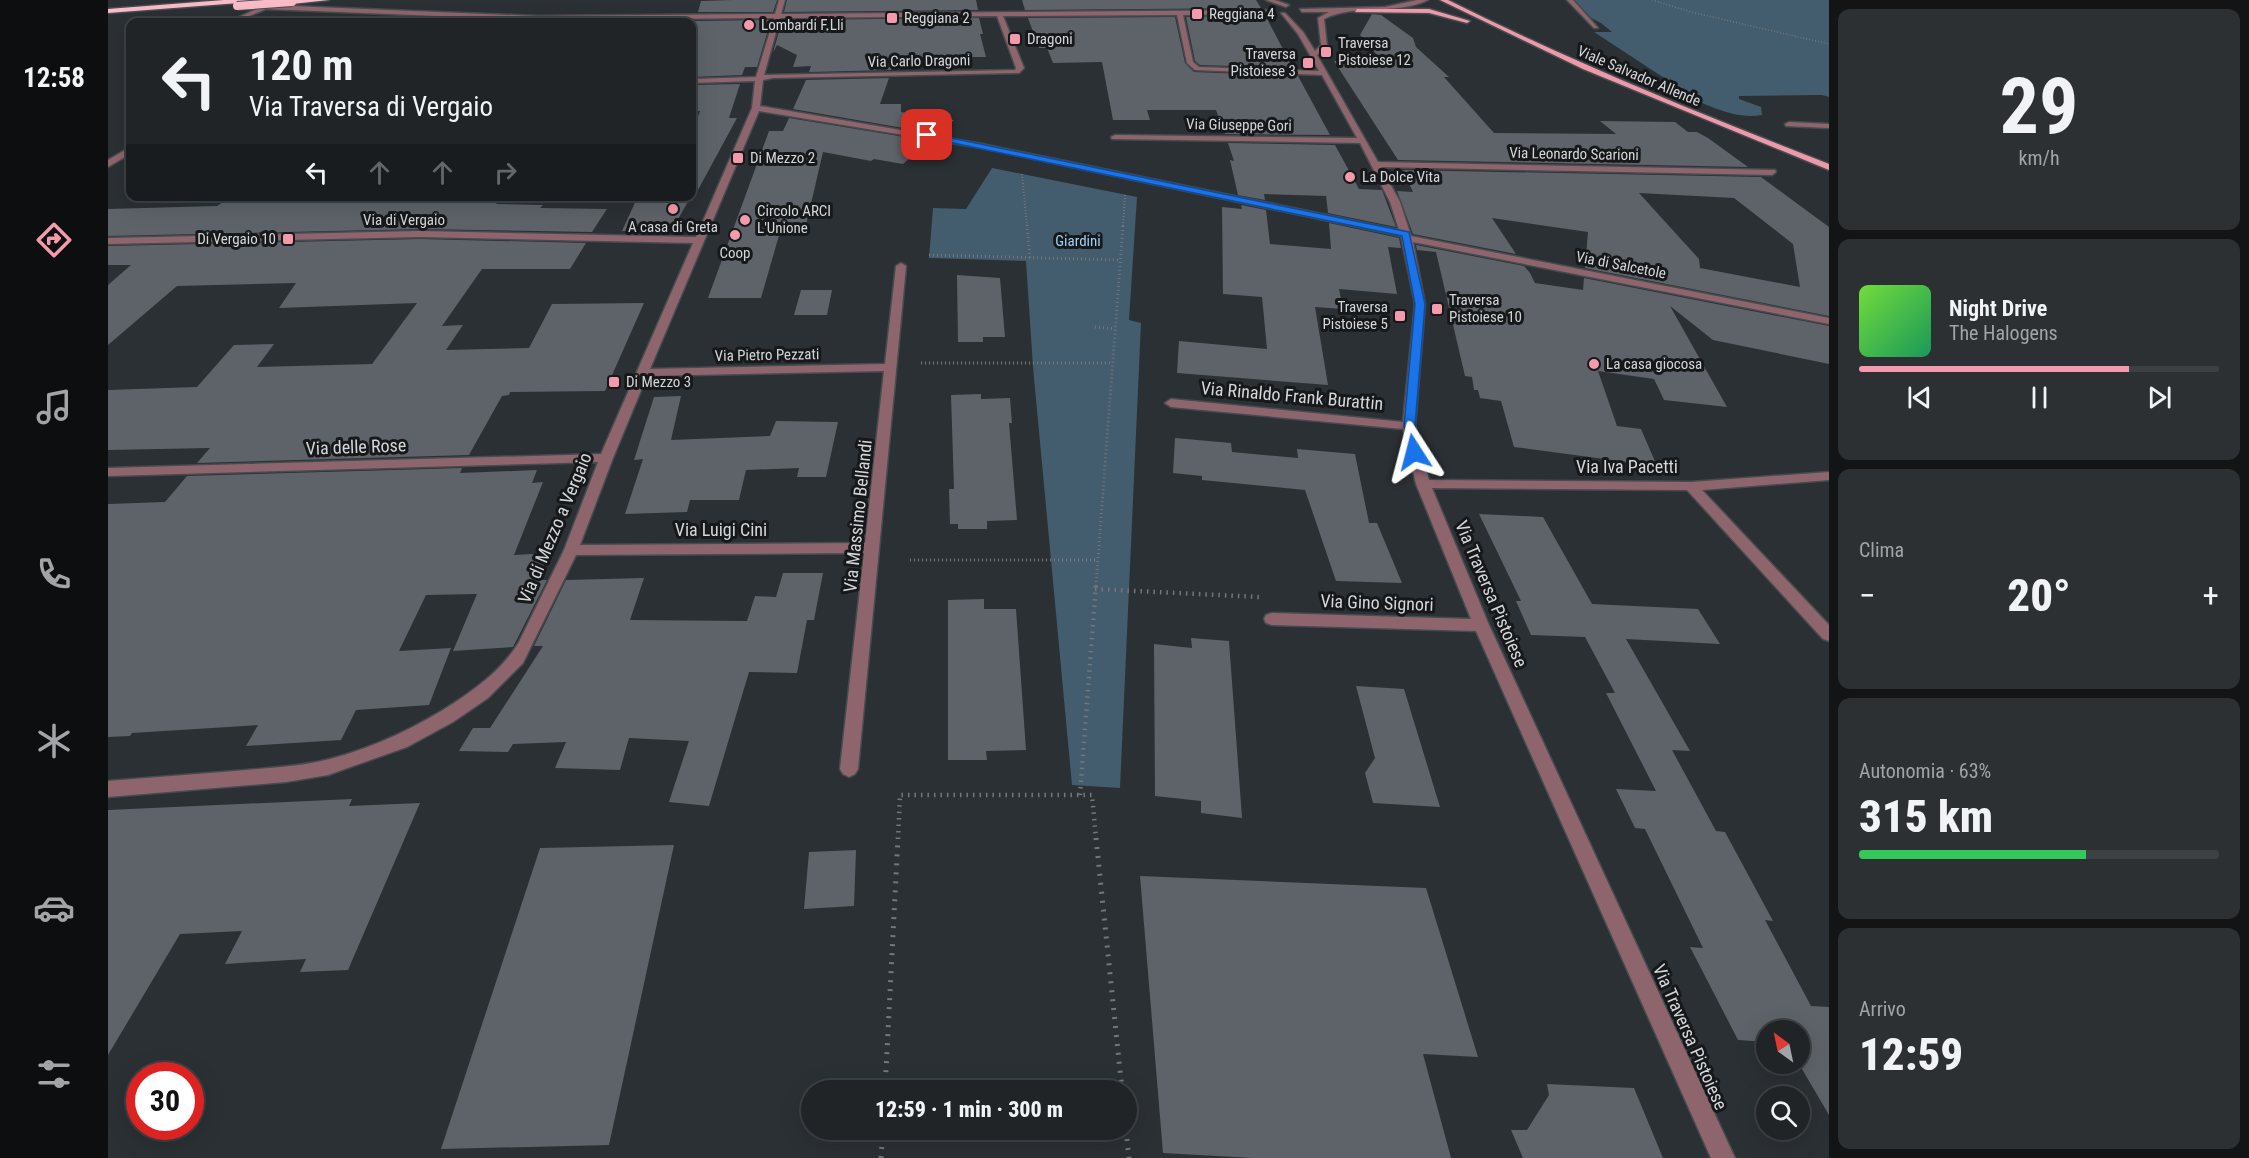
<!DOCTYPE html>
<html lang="it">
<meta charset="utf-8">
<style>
:root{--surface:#202427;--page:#2d3033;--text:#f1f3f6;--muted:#a2a4a7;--line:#3d4144;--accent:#f39aac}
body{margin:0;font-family:"Roboto Condensed",sans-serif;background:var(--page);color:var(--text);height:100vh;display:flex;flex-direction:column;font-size:22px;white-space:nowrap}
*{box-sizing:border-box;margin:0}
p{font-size:20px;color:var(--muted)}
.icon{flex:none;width:33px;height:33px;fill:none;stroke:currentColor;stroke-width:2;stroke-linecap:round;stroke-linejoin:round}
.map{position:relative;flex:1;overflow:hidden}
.side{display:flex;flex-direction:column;gap:9px;padding:9px;background:#121415;width:420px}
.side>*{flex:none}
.banner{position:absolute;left:18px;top:18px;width:570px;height:183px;border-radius:12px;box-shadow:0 6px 24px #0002,0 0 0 2px var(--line);background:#202427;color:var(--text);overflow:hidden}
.needle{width:39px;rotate:327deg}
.buttons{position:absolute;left:1648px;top:1020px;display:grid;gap:12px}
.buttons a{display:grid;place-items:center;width:54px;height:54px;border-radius:50%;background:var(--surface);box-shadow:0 6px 24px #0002,0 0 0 2px var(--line);font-size:30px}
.speed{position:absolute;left:18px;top:1062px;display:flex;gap:12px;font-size:30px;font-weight:700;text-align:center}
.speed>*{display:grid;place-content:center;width:78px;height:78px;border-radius:50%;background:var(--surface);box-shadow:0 6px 24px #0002,0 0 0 2px var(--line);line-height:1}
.speed .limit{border:9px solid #d22;background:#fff;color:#111}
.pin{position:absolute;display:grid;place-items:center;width:51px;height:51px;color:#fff;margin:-26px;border-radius:12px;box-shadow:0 3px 9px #0006}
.me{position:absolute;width:66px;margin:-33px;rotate:351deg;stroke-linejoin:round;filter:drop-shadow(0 0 4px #0008)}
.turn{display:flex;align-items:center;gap:21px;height:126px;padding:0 24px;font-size:27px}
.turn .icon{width:78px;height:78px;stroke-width:2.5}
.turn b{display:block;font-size:42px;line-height:51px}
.lanes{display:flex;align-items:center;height:57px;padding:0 24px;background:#0003;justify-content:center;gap:30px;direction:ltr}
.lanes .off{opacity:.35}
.big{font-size:45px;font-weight:800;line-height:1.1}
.side .tile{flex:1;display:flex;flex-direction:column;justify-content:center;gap:9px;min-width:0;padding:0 21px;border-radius:12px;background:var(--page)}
.side .dial{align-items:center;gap:0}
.dial b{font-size:78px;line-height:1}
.song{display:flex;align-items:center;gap:18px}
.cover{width:72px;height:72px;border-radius:9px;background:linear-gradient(135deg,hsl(100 70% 55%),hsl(150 70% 35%))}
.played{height:6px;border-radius:3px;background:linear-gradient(90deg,var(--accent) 75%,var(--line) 75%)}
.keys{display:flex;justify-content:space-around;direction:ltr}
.heat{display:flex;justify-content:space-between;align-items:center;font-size:33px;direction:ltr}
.charge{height:9px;border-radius:4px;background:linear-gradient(90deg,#34c759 63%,var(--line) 0)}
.trip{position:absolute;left:693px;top:1080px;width:336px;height:60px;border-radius:30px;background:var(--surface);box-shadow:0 6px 24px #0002,0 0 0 2px var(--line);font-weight:800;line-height:60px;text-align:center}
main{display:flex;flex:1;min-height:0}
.menu{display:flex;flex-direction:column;width:108px;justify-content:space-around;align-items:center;background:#0d0e10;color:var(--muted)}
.menu .icon{width:42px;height:42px}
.menu .selected{color:var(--accent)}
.menu b{font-size:27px;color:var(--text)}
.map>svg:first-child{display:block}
.green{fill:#435c6e}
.building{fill:#5d6368;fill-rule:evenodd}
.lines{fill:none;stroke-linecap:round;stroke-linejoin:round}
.minor-casing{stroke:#464b4f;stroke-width:3}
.major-casing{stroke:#464b4f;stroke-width:3}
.highway-casing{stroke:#464b4f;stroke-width:3}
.path-far4{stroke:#73777a;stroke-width:1.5;stroke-dasharray:1 2;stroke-linecap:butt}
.path-far3{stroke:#73777a;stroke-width:2;stroke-dasharray:1 2;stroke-linecap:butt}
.path-far2{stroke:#73777a;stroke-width:3;stroke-dasharray:1 3;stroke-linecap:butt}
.path-far1{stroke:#73777a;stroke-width:4.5;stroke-dasharray:1.5 5;stroke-linecap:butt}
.path{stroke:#73777a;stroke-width:5;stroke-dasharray:2 7;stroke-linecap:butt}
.minor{fill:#8f656d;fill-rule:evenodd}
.major{fill:#ed99a9;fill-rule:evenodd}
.highway{fill:#f9bcc7;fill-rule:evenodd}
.highway-bridge-casing{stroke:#464b4f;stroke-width:10;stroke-linecap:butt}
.highway-bridge{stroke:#f9bcc7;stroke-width:8}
.route{fill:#1a73e8;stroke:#114b97;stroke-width:1.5}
.poi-dot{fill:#f39aac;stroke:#16181a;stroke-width:2}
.labels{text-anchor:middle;stroke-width:6;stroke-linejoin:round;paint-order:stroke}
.far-poi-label{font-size:15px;fill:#d4d7da;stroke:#16181a;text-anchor:start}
.far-street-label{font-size:15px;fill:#d4d7da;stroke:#16181a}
.far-park-label{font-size:15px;fill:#9fd1f5;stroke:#16181a}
.street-label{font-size:18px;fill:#d4d7da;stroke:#16181a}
</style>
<main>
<nav class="menu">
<b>12:58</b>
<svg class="icon selected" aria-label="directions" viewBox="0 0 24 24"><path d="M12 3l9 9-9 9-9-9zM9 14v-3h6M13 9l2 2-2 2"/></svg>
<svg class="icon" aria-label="music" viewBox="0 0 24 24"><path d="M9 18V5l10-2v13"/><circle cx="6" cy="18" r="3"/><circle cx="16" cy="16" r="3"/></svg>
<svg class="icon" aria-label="phone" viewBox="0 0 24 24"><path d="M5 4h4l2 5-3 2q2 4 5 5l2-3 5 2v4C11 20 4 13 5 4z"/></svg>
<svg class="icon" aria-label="climate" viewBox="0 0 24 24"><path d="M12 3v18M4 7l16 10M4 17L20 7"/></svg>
<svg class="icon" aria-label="car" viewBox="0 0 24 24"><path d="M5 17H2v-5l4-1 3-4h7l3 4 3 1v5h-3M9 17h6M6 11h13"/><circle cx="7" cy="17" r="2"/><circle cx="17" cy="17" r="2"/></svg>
<svg class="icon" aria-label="filters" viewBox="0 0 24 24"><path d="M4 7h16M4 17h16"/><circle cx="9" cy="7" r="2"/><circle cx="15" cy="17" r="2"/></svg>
</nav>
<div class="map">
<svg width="1721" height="1158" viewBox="0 0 1721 1158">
<rect width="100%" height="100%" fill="#2b3034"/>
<g class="green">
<path d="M 1466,0 L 1721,0 L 1721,97 L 1714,95 L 1631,96 L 1631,99 L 1653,107 L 1654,115 C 1625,120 1599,104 1572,94 L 1576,91 L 1486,32 L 1504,32 L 1493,23 L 1483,18 Z"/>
<polygon points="884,168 1029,197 1021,320 1033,323 1012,788 964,785 925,367 918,261 821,258 825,208 858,209"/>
</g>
<g class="building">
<polygon points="624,0 669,0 665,12 590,12 593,1"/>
<polygon points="679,0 868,0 870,10 676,12"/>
<polygon points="914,0 1148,0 1153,8 917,10"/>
<polygon points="1264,14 1273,15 1305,38 1308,47 1341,77 1336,77 1386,133 1508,134 1492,121 1567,122 1580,132 1589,132 1600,138 1640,167 1290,160 1226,61 1275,62 1252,35"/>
<polygon points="1157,15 1185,68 1092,65 1087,61 1078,17"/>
<polygon points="1067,17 1077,63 1086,72 1190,76 1222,135 1117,134 1108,110 1039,110 1042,120 1005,120 994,62 945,63 939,48 931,48 920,18"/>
<polygon points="871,18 875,34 872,34 878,57 787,57 783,70 701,72 703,66 685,67 689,55 669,45 665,53 674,20"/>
<polygon points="663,20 649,67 637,67 634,75 584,77 584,35 587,21"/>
<polygon points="781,78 772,104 793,104 793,112 846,120 830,134 685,109 698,80"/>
<polygon points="632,84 621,118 629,118 584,201 584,132 592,111 584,111 584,85"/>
<polygon points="681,118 821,141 795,164 766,159 763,161 715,152 698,225 674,225 653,298 600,298 661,131 675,131"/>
<polygon points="1120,143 1227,145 1251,189 1274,190 1288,227 1220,213 1218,196 1156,194 1157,200 1130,195 1122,160 1126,161"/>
<path d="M 1295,170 L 1653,177 L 1721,227 L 1721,316 L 1477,268 L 1480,232 L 1384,218 L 1408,254 L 1305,234 L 1289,191 L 1305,192 ZM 1531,193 L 1626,198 L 1685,244 L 1692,287 L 1592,268 L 1591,259 Z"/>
<polygon points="282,196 394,196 388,204 435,205 432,208 499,209 484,232 312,229 0,236 0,209 109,206 120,199 251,201"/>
<polygon points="530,196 583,196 563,232 514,231"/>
<polygon points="1133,205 1158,210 1162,244 1223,249 1221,223 1291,238 1293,248 1280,247 1289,294 1231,289 1235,309 1207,307 1220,385 1069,373 1071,341 1159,349 1154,297 1115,294 1114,207 1134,209"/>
<polygon points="312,239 478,243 462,269 374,269 334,326 355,325 338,350 421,348 444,304 536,303 497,391 402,392 401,395 394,396 361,455 89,463 102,448 0,450 0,390 89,387 126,345 166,344 149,367 264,364 309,303 171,308 188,283 69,286 0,345 0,285 23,265 0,265 0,246"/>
<polygon points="1308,245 1416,266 1422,273 1427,283 1475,290 1476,278 1721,326 1721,364 1605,340 1562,306 1619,407 1556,400 1546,379 1490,371 1509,426 1533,429 1549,466 1406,447 1393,401 1372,398 1370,390 1366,390 1364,377 1357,376 1328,252 1309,250"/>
<polygon points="849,275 892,278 897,337 875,337 875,342 850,342"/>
<polygon points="693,290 724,290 719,315 686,315"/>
<polygon points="873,394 873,399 902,398 904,423 901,423 909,520 879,521 879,529 850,529 850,524 842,524 841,489 846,489 843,395"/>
<polygon points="573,396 563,440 662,436 668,421 730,422 718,477 689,477 691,468 638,470 631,500 582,500 579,512 517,514 535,459 526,460 546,397"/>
<polygon points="1067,438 1123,443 1124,452 1190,458 1189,449 1247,454 1261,523 1269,523 1294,583 1228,581 1197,490 1094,480 1094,476 1065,473"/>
<polygon points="354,468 352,473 429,470 424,483 435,482 406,555 442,553 429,580 439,580 405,647 345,651 369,594 318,595 291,651 343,648 321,705 248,710 233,740 138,746 150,725 24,733 22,736 0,737 0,504 57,502 79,476"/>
<polygon points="1371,514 1435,517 1484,604 1590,609 1612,644 1518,639 1582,751 1564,750 1608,831 1617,832 1637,869 1665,921 1657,920 1703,1006 1721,1007 1721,1115 1691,1064 1692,1030 1659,1030 1659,1042 1630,1040 1582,947 1595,948 1537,829 1527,828 1508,789 1548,791 1498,693 1507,693 1477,637 1423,635 1408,601 1413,601"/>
<polygon points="675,573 715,573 706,620 699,620 689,673 641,672 601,806 561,802 581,741 521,738 512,770 447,768 458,742 405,744 400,752 351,751 365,728 382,728 435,646 426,646 458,580 536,578 522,620 639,621 647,596 668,597"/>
<polygon points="876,599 876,609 908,609 918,750 878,751 879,760 840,760 840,600"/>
<polygon points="1083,638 1121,641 1134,818 1093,813 1093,801 1047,796 1046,644 1084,648"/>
<polygon points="1248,686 1296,689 1332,807 1265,803 1257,773 1267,758"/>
<polygon points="244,799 241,806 312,803 240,970 192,972 198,959 117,964 134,931 72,934 0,1055 0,810"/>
<polygon points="566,845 501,1145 333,1149 432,848"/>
<polygon points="748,850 746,906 696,909 701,852"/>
<polygon points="1032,876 1318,888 1370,1057 1315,1054 1343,1158 1145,1158 1055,1153"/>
<polygon points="1439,1084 1526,1088 1555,1158 1415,1158 1403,1130 1419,1130 1441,1095"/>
</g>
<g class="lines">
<defs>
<g id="minor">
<path d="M 159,0 L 166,0 L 160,5 L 429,16 L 667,14 L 671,0 L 677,0 L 673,14 L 1165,10 L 1167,13 L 1075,15 L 1085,62 L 1091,67 L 1211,71 L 1190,34 L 1173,13 L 1177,13 L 1195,32 L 1207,51 L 1213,45 L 1210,18 L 1221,12 L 1194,12 L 1192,9 L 1277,7 L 1309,0 L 1320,0 C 1287,16 1247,3 1216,19 L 1219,46 L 1209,55 L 1270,162 L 1667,170 L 1668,172 L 1664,175 L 1273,167 L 1292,202 L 1303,236 L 1721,318 L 1721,324 L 1305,242 L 1317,304 L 1307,426 L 1321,480 L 1583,482 L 1721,472 L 1721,480 L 1594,490 L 1721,625 L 1721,641 L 1715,639 L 1579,490 L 1324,488 L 1381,625 L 1627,1158 L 1603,1158 L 1368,631 L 1164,625 L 1158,623 L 1156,619 L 1158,615 L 1164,613 L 1363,619 L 1308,484 L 1295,429 L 1063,407 L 1057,403 L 1063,399 L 1295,422 L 1307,304 L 1293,236 L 874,148 L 651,111 L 542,369 L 777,364 L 788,266 L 793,263 L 798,266 L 750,769 L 747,774 L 741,777 L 735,774 L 732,769 L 756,553 L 468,555 L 415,663 L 380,698 L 345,722 L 299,747 L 220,775 L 178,782 L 0,797 L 0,781 C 42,778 85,774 127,771 C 158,768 191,767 222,759 C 267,747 310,727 349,701 C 373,685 396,667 411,642 L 456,550 L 490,462 L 0,476 L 0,468 L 493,454 L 585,243 L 312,237 L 0,244 L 0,238 L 312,231 L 588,237 L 644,108 L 647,81 L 584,83 L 584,79 L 648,77 L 666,18 L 429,20 L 158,9 L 127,22 L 120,22 L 151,8 ZM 1069,15 L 1079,63 L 1087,70 L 1214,75 L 1249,138 L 1007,135 L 1003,137 L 1004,139 L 1252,143 L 1282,202 L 1291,230 L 874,144 L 652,106 L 655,80 L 665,78 L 911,73 L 916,68 L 895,16 ZM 889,16 L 908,68 L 907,70 L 656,75 L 672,18 ZM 776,371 L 757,543 L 472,545 L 505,458 L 539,376 Z"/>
<polygon points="1158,0 1167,0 1181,5 1178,7"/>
<polygon points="1459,0 1465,0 1490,28 1486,28"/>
<polygon points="1681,122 1721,124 1721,128 1678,126 1677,124"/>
<polygon points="19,149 22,149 22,154 0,167 0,160"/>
</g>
<g id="major">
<path d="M 1332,0 L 1340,0 C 1464,62 1592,114 1721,164 L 1721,170 L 1475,69 Z"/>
<polygon points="1249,9 1321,9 1362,21 1359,23 1321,13 1247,12"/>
</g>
<g id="highway">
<polygon points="116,0 148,0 144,2 0,13 0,9"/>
<polygon points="181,0 221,0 184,4"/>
</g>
</defs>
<use href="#minor" class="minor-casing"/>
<use href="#major" class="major-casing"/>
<use href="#highway" class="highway-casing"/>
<polyline class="path-far4" points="1544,0 1583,12 1721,44"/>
<g class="path-far3">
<polyline points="914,174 919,226"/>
<polyline points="1015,226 1017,194"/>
</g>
<g class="path-far2">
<polyline points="919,225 922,258"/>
<polyline points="821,255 1012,260"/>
<polyline points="987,327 1007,329"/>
<polyline points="813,363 1004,363"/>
<polyline points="802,560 990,560"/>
<polyline points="988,586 1015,225"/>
</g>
<g class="path-far1">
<polyline points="987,589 1151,597"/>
<polyline points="972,795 988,584"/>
<polyline points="790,839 792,795 984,795 988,839"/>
</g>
<g class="path">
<polyline points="988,838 1014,1090"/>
<polyline points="777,1090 790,838"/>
<polyline points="1018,1130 1021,1158"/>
<polyline points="773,1158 775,1130"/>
</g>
<use href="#minor" class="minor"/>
<use href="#major" class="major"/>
<use href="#highway" class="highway"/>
<defs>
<polyline id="highway-bridge" points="129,6 184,2"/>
</defs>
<use href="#highway-bridge" class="highway-bridge-casing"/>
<use href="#highway-bridge" class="highway-bridge"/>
</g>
<polygon class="route" points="819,133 1301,232 1317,304 1307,426 1312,452 1306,456 1300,452 1296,426 1307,304 1294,236 816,137"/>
<g class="poi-dot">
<rect x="1083" y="8" width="12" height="12" rx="3"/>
<rect x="778" y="12" width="12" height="12" rx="3"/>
<circle cx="641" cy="25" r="6"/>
<rect x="901" y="33" width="12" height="12" rx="3"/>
<rect x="1212" y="46" width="12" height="12" rx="3"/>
<rect x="1194" y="57" width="12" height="12" rx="3"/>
<rect x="624" y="152" width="12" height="12" rx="3"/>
<circle cx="1242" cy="177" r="6"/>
<circle cx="565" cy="209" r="6"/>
<circle cx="637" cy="220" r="6"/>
<circle cx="627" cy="235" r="6"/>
<rect x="174" y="233" width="12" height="12" rx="3"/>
<rect x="1323" y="303" width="12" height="12" rx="3"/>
<rect x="1286" y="310" width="12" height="12" rx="3"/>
<circle cx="1486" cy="364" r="6"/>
<rect x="500" y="376" width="12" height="12" rx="3"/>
</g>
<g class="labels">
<g class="far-poi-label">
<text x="1101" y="19">Reggiana 4</text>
<text x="796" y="23">Reggiana 2</text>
<text x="653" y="30">Lombardi F.Lli</text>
<text x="919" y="44">Dragoni</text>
<text x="1230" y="48">Traversa<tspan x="1230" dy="17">Pistoiese 12</tspan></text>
<text x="1188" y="59" text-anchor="end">Traversa<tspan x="1188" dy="17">Pistoiese 3</tspan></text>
<text x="642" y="163">Di Mezzo 2</text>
<text x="1254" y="182">La Dolce Vita</text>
<text x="649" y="216">Circolo ARCI<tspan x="649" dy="17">L'Unione</tspan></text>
<text x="565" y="232" text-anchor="middle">A casa di Greta</text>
<text x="168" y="244" text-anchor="end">Di Vergaio 10</text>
<text x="627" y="258" text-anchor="middle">Coop</text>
<text x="1341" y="305">Traversa<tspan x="1341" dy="17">Pistoiese 10</tspan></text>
<text x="1280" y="312" text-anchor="end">Traversa<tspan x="1280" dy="17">Pistoiese 5</tspan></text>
<text x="1498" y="369">La casa giocosa</text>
<text x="518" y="387">Di Mezzo 3</text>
</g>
<g class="far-street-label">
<text transform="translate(811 61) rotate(-1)" y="5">Via Carlo Dragoni</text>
<text transform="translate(1531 76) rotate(23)" y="5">Viale Salvador Allende</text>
<text transform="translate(1131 125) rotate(1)" y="5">Via Giuseppe Gori</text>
<text transform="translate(1466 154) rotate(1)" y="5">Via Leonardo Scarioni</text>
<text x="296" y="225">Via di Vergaio</text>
<text transform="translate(1513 265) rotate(11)" y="5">Via di Salcetole</text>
<text transform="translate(659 355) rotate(-1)" y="5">Via Pietro Pezzati</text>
</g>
<g class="far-park-label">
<text x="970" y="246">Giardini</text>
</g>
<g class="street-label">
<text transform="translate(1184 396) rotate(5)" y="6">Via Rinaldo Frank Burattin</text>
<text transform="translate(248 447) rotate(-2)" y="6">Via delle Rose</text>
<text x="1519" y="473">Via Iva Pacetti</text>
<text transform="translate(750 516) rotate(-84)" y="6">Via Massimo Bellandi</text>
<text transform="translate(447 528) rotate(-67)" y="6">Via di Mezzo a Vergaio</text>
<text x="613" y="536">Via Luigi Cini</text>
<text transform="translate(1383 594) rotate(67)" y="6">Via Traversa Pistoiese</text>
<text transform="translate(1269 603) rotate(2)" y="6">Via Gino Signori</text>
<text transform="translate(1582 1037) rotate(66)" y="6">Via Traversa Pistoiese</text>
</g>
</g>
</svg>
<div class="buttons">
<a><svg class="needle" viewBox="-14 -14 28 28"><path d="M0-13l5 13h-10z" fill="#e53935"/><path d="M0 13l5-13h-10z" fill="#a2a4a7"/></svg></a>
<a><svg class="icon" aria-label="search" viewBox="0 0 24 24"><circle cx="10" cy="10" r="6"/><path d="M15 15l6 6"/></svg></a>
</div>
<div class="speed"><div class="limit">30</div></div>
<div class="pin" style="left:819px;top:135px;background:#d93025"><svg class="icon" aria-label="arrive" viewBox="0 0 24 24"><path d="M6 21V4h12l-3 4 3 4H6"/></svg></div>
<svg class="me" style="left:1306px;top:452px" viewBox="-20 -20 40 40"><path d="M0-17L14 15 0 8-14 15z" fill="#1a73e8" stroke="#fff" stroke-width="4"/></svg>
<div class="trip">12:59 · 1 min · 300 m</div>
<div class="banner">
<div class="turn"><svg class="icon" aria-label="left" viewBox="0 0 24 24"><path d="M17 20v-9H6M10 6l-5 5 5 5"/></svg><div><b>120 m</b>Via Traversa di Vergaio</div></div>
<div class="lanes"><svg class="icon" aria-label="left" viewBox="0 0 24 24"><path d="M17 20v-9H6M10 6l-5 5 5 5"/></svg><svg class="icon off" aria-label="ahead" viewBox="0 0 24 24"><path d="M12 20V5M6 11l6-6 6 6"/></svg><svg class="icon off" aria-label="ahead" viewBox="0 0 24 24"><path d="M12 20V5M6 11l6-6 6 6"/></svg><svg class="icon off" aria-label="right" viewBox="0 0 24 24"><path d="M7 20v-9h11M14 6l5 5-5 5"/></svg></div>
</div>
</div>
<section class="side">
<div class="tile dial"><b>29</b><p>km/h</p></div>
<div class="tile">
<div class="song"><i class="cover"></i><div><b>Night Drive</b><p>The Halogens</p></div></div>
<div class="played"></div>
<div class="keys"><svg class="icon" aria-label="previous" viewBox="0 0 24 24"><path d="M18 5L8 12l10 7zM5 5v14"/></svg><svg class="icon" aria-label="pause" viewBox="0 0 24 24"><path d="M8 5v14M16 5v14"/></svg><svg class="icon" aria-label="next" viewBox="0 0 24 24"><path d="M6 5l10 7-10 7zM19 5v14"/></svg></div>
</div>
<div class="tile"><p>Clima</p>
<div class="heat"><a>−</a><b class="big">20°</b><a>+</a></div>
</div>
<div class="tile"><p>Autonomia · 63%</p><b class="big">315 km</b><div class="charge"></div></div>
<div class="tile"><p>Arrivo</p><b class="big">12:59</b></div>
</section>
</main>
